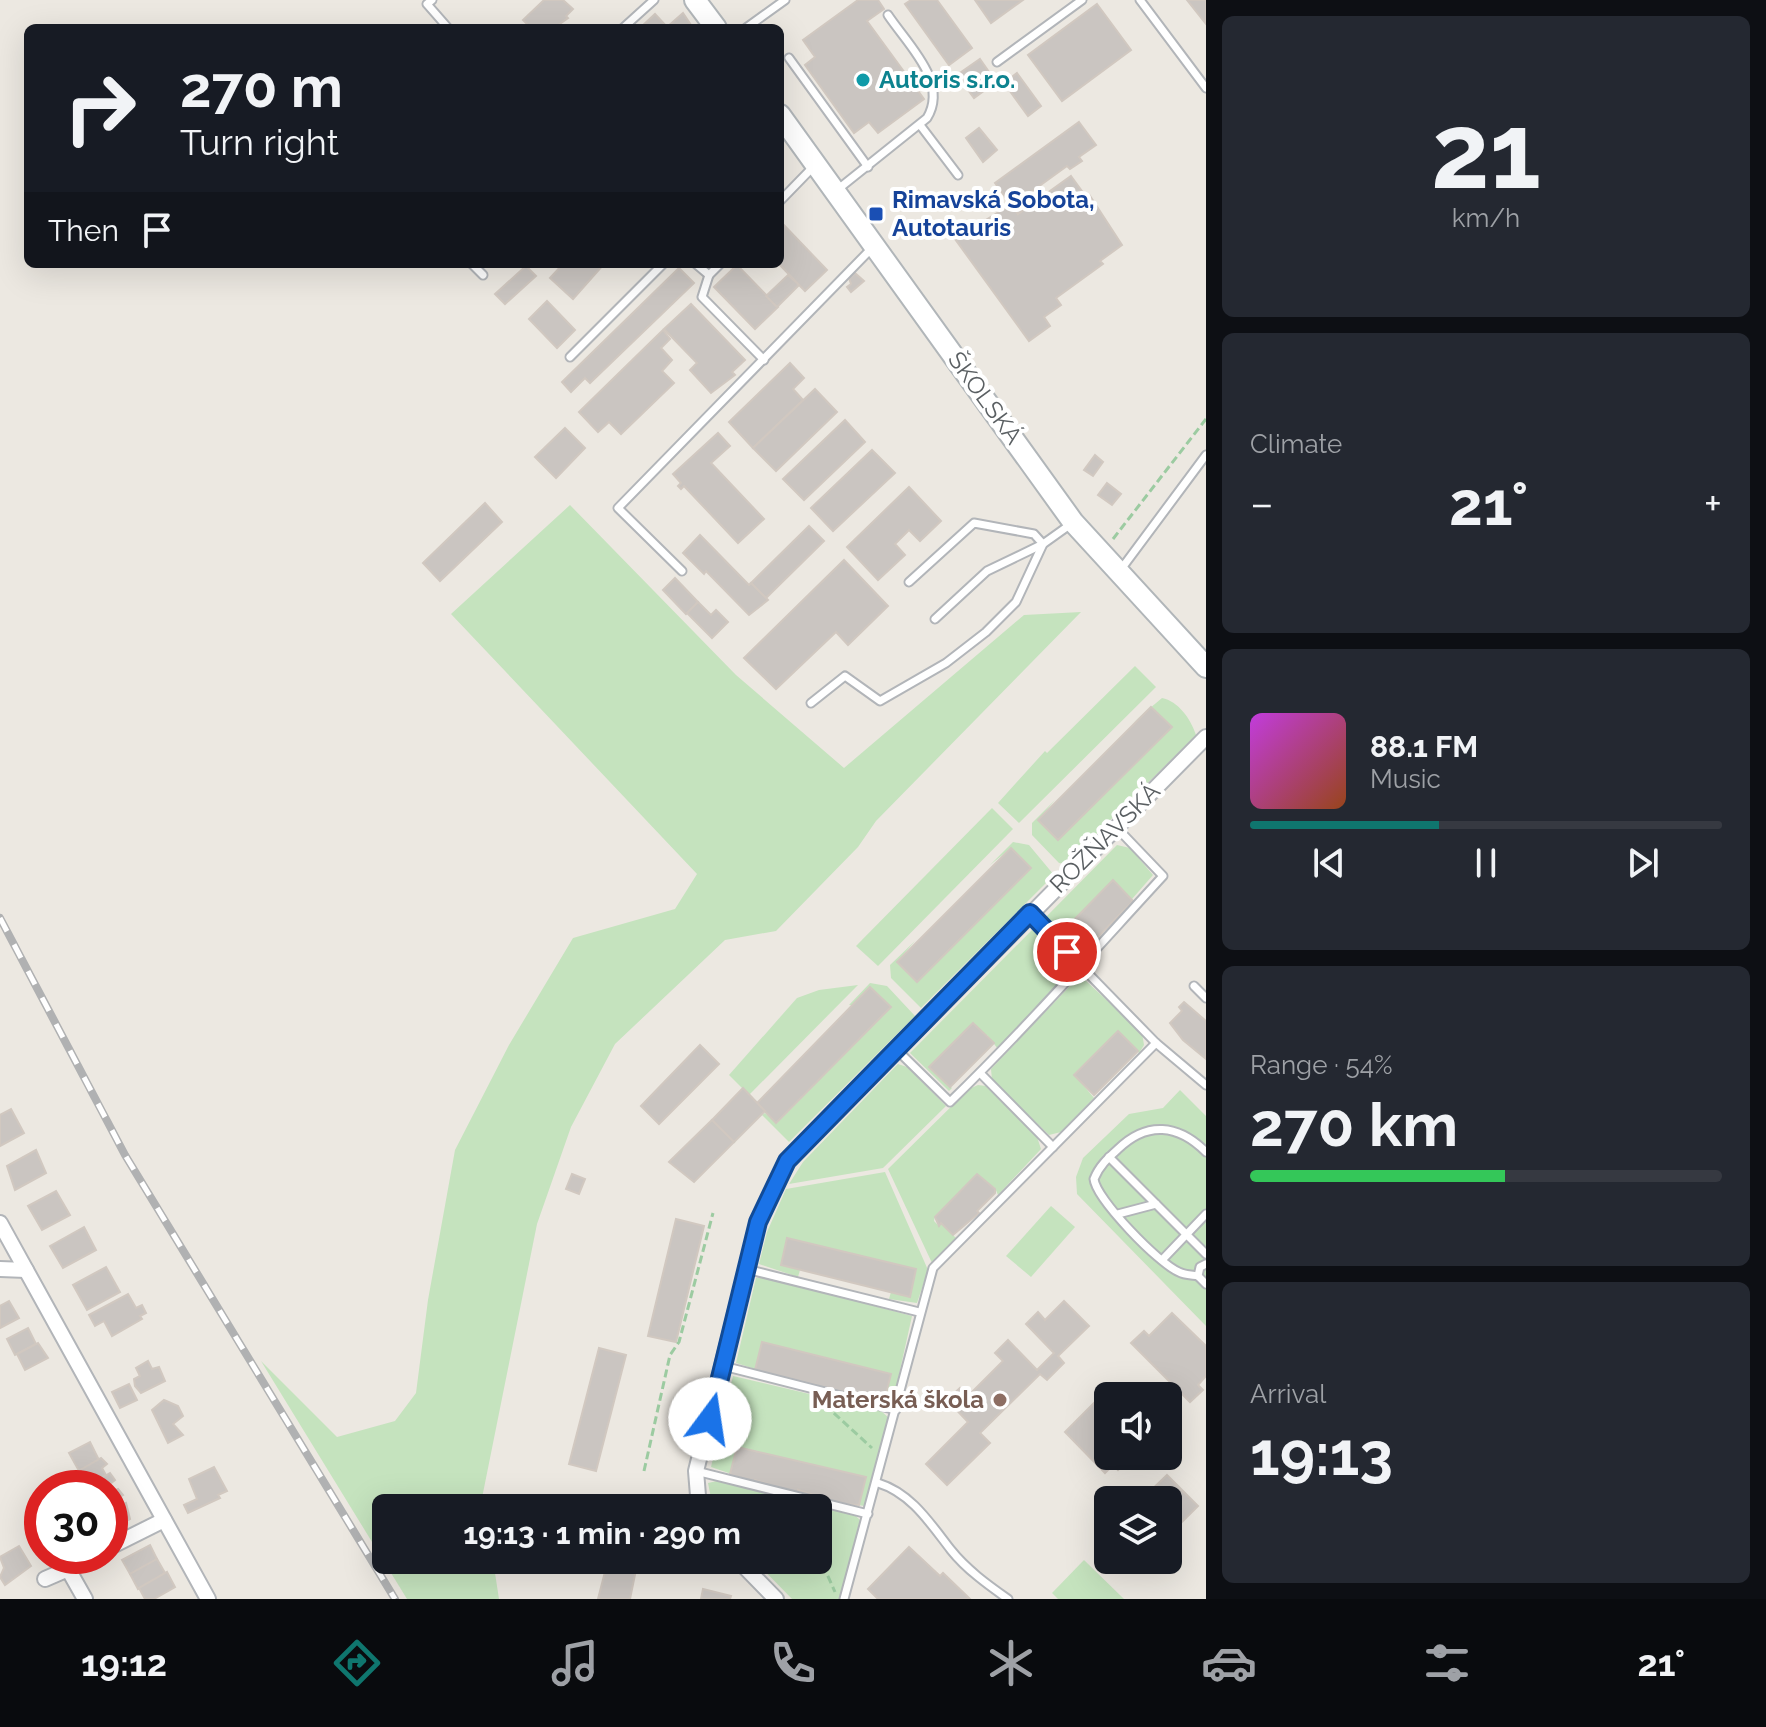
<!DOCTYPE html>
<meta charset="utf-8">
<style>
:root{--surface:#171b24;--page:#242831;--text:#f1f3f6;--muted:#9ea1a6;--line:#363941;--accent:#0f766e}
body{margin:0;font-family:Raleway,sans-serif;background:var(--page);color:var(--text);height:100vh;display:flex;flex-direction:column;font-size:30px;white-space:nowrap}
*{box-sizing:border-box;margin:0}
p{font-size:26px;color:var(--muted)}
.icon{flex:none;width:44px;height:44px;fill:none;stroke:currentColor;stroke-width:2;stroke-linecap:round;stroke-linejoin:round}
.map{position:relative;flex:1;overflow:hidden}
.details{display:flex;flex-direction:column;gap:16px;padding:16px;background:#0d0f14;width:560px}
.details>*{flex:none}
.banner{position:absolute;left:24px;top:24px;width:760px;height:244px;border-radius:12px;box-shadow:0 8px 32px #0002;background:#171b24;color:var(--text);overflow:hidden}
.fabs{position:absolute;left:1094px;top:1382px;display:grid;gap:16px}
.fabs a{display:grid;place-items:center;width:88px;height:88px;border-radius:12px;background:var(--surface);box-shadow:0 8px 32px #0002;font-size:40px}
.speed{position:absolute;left:24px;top:1470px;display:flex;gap:16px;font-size:40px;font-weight:700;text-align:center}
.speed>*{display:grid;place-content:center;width:104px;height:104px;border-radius:50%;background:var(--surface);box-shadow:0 8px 32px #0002;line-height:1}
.speed .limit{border:12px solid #d22;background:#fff;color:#111}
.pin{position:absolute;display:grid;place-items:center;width:68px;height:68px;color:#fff;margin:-34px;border:4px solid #fff;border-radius:50%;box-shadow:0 2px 8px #0007}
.me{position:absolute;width:88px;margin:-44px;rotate:14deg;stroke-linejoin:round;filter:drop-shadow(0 0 6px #0008)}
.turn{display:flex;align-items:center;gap:28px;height:168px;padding:0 24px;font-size:36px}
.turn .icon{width:104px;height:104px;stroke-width:2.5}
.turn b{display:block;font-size:56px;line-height:68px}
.then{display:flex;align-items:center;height:76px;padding:0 24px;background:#0003;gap:16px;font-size:30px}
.big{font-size:60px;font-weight:700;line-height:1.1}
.details .card{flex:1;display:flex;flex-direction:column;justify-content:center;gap:12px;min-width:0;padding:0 28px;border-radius:12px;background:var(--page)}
.details .dial{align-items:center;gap:0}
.dial b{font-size:104px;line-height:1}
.song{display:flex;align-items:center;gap:24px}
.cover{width:96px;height:96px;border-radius:12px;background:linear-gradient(135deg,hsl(290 70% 55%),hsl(20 70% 35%))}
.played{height:8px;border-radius:4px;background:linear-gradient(90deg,var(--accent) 40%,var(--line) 40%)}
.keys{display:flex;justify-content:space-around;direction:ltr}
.heat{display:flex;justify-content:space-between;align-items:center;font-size:44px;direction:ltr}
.charge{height:12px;border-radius:6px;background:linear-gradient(90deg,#34c759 54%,var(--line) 0)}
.trip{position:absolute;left:372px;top:1494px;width:460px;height:80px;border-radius:12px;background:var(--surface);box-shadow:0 8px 32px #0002;font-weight:700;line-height:80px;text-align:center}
.tab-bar{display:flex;height:128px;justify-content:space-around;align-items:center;background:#090b0e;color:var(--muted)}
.tab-bar .icon{width:56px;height:56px}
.tab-bar .selected{color:var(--accent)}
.tab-bar b{font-size:36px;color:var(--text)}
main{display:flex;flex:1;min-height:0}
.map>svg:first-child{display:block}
.green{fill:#c5e3be}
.building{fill:#cac5c1;stroke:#d1c8c0;stroke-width:2}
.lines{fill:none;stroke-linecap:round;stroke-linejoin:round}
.lane-casing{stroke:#b2b5b9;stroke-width:11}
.street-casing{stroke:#b2b5b9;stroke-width:18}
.secondary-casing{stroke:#b1b6b9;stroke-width:24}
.path{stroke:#9ccba1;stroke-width:3;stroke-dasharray:8 4;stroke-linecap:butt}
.lane{stroke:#fff;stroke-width:7}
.street{stroke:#fff;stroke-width:14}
.secondary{stroke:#fff;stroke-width:20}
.rail-casing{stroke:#b0b1b2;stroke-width:8}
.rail{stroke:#fff;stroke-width:5;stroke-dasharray:15;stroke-linecap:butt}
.route-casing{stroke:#114b97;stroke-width:20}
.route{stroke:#1a73e8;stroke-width:14}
.culture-dot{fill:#0f9aa8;stroke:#fff;stroke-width:3}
.transit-dot{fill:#1a4fb4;stroke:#fff;stroke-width:3}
.education-dot{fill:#8d6e63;stroke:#fff;stroke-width:3}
.labels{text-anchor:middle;stroke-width:8;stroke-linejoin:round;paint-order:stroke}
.culture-label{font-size:24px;font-weight:bold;fill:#0d838f;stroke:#fff;text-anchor:start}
.transit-label{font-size:24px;font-weight:bold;fill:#164399;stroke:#fff;text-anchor:start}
.street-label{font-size:24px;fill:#5a5f62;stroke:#fff}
.education-label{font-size:24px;font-weight:bold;fill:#785e54;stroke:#fff;text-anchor:end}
</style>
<main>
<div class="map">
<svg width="1206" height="1599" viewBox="0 0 1206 1599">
<rect width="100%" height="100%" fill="#ece8e1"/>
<g class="green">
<polygon points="570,505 736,675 844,768 1024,615 1081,612 876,821 858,847 776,931 725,940 615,1044 571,1127 537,1224 482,1498 484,1508 386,1508 386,1560 493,1560 499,1599 407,1599 261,1361 337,1437 395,1421 416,1393 428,1300 455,1150 509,1045 573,938 675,909 697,874 451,614"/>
<polygon points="1135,666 1156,687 1019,823 998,803 1045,751 1047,753"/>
<path d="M 1162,698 C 1178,701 1191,719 1196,735 L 1066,864 L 1059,863 L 1032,835 L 1032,823 L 1055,800 L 1038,820 L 1058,840 L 1171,728 L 1152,707 L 1130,725 Z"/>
<polygon points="992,808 1013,829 878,966 856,946"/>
<polygon points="1013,842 1029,845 1054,875 921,1008 891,978 890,965 915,941 897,962 917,982 1031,868 1011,848 990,865"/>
<path d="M 1117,845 L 1130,848 L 1153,875 L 1132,899 L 1113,881 L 1071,929 L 1092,948 L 1082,952 C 1068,947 1050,931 1046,917 Z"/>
<path d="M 1032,930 C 1049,931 1070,955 1070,971 L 998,1049 L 987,1035 L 932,1070 L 952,1088 L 949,1091 L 910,1053 Z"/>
<polygon points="1085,980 1142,1033 1144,1045 1139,1053 1118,1031 1074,1074 1094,1098 1061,1132 1049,1135 992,1080 991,1069 1070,986"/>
<polygon points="870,983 887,986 915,1016 789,1142 762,1115 765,1113 777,1123 890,1008 849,1005"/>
<polygon points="858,985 749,1095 729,1075 797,998 819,990"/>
<polygon points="898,1064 907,1067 946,1106 883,1168 789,1184 803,1162"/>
<polygon points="978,1085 986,1086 1037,1137 1041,1149 998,1195 995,1188 977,1175 935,1216 934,1221 939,1226 941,1223 956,1238 932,1263 888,1169 969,1089"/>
<polygon points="1180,1090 1206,1116 1206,1326 1077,1194 1076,1177 1083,1158 1129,1114 1163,1108"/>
<polygon points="885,1172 928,1270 917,1303 889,1299 891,1292 910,1297 916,1269 788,1238 781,1265 800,1270 798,1277 759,1264 767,1232 786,1189"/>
<polygon points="1051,1206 1075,1227 1031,1277 1006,1256"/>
<polygon points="765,1277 912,1316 894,1397 884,1403 866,1398 884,1401 762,1343 755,1370 774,1375 736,1363 756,1278"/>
<polygon points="733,1376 881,1411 889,1418 865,1506 841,1503 859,1505 866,1477 737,1447 731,1474 749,1480 711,1467"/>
<polygon points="717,1481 854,1514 860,1520 840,1599 792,1599 754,1560 818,1560 818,1508 713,1508 708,1483"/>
<polygon points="1084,1560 1124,1599 1058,1599 1052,1593"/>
</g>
<g class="building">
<polygon points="544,0 563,0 573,9 566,16 568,18 554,28 531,28 523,20"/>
<polygon points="858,0 878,0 884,9 867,21 924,99 878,133 869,122 854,133 805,65 815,57 803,40"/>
<polygon points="911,0 937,0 972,48 949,65 905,4"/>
<polygon points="975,0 1023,0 991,23"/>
<polygon points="1187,0 1206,0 1206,24"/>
<polygon points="1097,4 1131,50 1062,101 1028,55"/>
<polygon points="683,13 691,25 668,28 667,27"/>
<polygon points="655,14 668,28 640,28"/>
<polygon points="980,59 996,82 974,98 957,75"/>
<polygon points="1017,73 1041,106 1028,116 1004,83"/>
<polygon points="1079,122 1096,145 1079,157 1082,161 1070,169 1067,166 1020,200 1026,208 1018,214 995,183"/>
<polygon points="979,128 997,150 983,162 966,138"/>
<polygon points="1071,176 1087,198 1090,196 1122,245 1100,261 1103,264 1056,298 1061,305 1044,317 1050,326 1029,341 955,239 1007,207 1012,206 1018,214"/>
<polygon points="780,221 827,270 805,291 779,264"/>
<polygon points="563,264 604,264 573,299 550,278"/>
<polygon points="737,265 778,307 755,329 714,287"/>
<polygon points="526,266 536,276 505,304 495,294"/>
<polygon points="679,268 694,283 590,383 585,378 571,392 562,382"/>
<polygon points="855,273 864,281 851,292 847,287 851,284 849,278"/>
<polygon points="788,275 799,285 777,307 766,296"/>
<polygon points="547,301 575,330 557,348 529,319"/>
<polygon points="691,304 745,360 732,372 735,375 711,393 690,370 697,363 664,329"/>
<polygon points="663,330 670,339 661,348 672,360 662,371 674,383 621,434 609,422 598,432 579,412"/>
<polygon points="790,363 804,378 793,389 803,400 753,448 729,422"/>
<polygon points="815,389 837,412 776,471 753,448"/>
<polygon points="845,420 865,442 804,500 783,479"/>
<polygon points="565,428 585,448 556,478 535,457"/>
<polygon points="718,433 730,446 711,463 764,519 738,543 684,486 681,489 678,486 681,483 673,474"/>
<polygon points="872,450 895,473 833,531 811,508"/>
<polygon points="1095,455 1103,462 1093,476 1084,470"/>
<polygon points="1107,483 1121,494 1112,505 1098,495"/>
<polygon points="909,487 941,521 920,541 909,530 895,544 905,555 878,580 847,547"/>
<polygon points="485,503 502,522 440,581 423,563"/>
<polygon points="809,526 824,541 766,598 751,583"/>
<polygon points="700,535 749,585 751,583 768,600 749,615 706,571 704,574 683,553"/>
<polygon points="844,560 888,606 848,645 836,632 776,689 744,658"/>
<polygon points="675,578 698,602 686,614 663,590"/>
<polygon points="698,602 711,615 716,610 728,622 712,638 687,613"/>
<polygon points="1151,707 1172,727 1058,840 1038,820"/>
<polygon points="1011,848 1031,868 917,982 897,962"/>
<polygon points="1113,880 1133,901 1090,945 1069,925"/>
<polygon points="870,987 891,1007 776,1123 757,1103"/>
<polygon points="1184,1002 1206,1021 1206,1059 1183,1040 1170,1023 1182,1011 1179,1007"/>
<polygon points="973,1023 994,1043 950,1087 929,1067"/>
<polygon points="1118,1031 1138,1051 1094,1095 1074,1075"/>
<polygon points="700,1045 719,1064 659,1124 641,1106"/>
<polygon points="743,1088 765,1111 734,1142 712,1120"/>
<polygon points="11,1109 24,1133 0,1146 0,1115"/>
<polygon points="712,1120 734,1142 694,1182 669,1162"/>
<polygon points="36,1150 46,1173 15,1190 7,1166"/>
<polygon points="572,1174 585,1179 579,1194 566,1189"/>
<polygon points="977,1174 995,1189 995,1193 977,1211 979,1213 953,1235 941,1223 939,1226 935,1217"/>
<polygon points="56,1191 70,1215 42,1230 28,1206"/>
<polygon points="676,1219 704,1226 676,1342 648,1336"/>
<polygon points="84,1227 96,1250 63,1268 50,1246"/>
<polygon points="787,1238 916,1269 910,1297 781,1265"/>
<polygon points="106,1267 120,1292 87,1310 73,1285"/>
<polygon points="128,1294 136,1308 142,1305 146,1313 140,1316 142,1319 112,1336 104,1321 95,1326 89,1315"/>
<polygon points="9,1301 19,1318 0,1328 0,1306"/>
<polygon points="1064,1301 1089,1326 1058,1356 1064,1363 1047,1380 1040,1374 980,1433 990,1443 947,1485 926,1464 968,1422 947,1400 960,1388 968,1396 1003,1361 995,1353 1008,1340 1037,1370 1054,1353 1026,1324 1038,1312 1045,1320"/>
<polygon points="1172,1313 1206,1346 1206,1376 1198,1385 1203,1390 1190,1402 1131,1343 1144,1331 1149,1336"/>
<polygon points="28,1328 36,1344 15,1355 7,1339"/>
<polygon points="762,1342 891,1374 884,1402 866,1397 865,1400 823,1387 822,1390 817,1385 755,1370"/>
<polygon points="38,1343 48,1358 25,1370 17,1354"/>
<polygon points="599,1348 626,1355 596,1471 569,1464"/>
<polygon points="148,1361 152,1369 159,1367 165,1381 141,1393 135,1386 134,1379 140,1376 136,1368"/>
<polygon points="129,1384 137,1400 120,1408 112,1392"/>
<polygon points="164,1400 178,1406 183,1416 173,1424 183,1435 168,1443 152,1410"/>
<polygon points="1095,1402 1108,1416 1108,1456 1132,1456 1118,1470 1113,1465 1105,1473 1065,1432"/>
<polygon points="90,1442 99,1460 79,1471 69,1453"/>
<polygon points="737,1447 866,1477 859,1505 841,1504 798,1490 798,1493 755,1480 754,1483 730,1474"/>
<polygon points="101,1458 107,1464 102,1468 106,1475 86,1486 75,1473"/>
<polygon points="214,1467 227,1491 218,1495 220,1498 188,1513 184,1505 197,1499 189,1479"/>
<polygon points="110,1473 115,1480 110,1484 114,1491 84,1488"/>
<polygon points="1167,1475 1198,1506 1180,1524 1171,1516 1168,1518 1168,1500 1141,1500"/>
<polygon points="118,1489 123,1495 118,1498 122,1505 110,1511 110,1493"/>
<polygon points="126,1503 130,1519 110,1530 110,1511"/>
<polygon points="150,1545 157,1559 130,1574 122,1560"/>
<polygon points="19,1546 31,1566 5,1585 0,1577 4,1568 0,1557"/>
<polygon points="909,1547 940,1576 943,1573 970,1599 878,1599 868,1589"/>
<polygon points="157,1559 165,1573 138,1589 130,1574"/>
<polygon points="608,1560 638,1560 630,1599 598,1599"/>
<polygon points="167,1572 175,1587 154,1599 145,1599 139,1588"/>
<polygon points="703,1589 731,1596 730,1599 701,1599"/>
</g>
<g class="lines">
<defs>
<g id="lane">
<polyline points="432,0 427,4 448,28"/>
<polyline points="1140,0 1206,88"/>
<polyline points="623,28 654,0"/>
<polyline points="746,28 785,0"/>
<polyline points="789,58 868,167"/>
<polyline points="997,62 1082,0"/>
<polyline points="920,125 958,175"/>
<path d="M 837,190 L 927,118 C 949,82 908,45 888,15"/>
<polyline points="780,201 814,166"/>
<polyline points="472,264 483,275"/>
<polyline points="696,264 709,275 720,264"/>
<polyline points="709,275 702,297 764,360"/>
<polyline points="570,357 663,264"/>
<polyline points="682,571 618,508 872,248"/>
<polyline points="1119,572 1206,455"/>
<polyline points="909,582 974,523 1034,534 1043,544 987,571 935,619"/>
<polyline points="811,703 845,676 880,701 946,663 986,632 1016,602 1043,544 1071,524"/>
<polyline points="1194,986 1206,998"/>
<polyline points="1156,1043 1206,1085"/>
<path d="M 897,1050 L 950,1102 C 1025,1029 1093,952 1163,876 L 1117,828"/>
<polyline points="980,1073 1053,1147"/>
<polyline points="1109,1157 1206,1254"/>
<polyline points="1118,1214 1156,1204"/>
<polyline points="1163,1259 1206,1214"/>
<polyline points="1206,1264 1200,1267 1198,1276 1206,1284"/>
<polyline points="746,1269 919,1312"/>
<path d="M 1198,1276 C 1192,1275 1184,1275 1179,1272 C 1159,1264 1096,1199 1094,1179 C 1099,1166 1108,1158 1118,1149 C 1147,1121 1178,1124 1206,1152"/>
<polyline points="723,1366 896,1410"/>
<polyline points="696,1471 868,1514"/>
<path d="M 878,1483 C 911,1493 930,1523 951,1550 C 966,1569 988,1585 1008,1599"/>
<polyline points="844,1599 933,1268 1156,1043 1031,915"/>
</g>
<g id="street">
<polyline points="0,1223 208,1599"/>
<polyline points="0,1269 26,1270"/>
<polyline points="699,1508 696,1471 758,1222 787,1161 1206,737"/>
<polyline points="110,1547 164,1520"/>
<polyline points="738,1560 776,1599"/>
<polyline points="45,1579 68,1569"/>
<polyline points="85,1599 68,1569 93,1556"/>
</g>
<g id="secondary">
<polyline points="695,0 716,28"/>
<polyline points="780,115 1073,522 1206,667"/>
</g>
</defs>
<use href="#lane" class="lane-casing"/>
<use href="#street" class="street-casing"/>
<use href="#secondary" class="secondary-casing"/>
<g class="path">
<polyline points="1113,539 1206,419"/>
<polyline points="825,1405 872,1448"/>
<polyline points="644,1471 670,1355 679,1342 713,1213"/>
<polyline points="818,1554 835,1592"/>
</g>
<use href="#lane" class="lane"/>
<use href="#street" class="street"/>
<use href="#secondary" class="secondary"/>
<defs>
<polyline id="rail" points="0,918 125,1155 395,1599"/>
</defs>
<use href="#rail" class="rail-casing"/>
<use href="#rail" class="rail"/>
</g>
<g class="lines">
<defs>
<polyline id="route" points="710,1419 758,1222 787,1161 1030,913 1067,952"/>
</defs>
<use href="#route" class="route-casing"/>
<use href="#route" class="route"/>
</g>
<circle class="culture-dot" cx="863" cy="80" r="8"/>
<rect class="transit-dot" x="868" y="206" width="16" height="16" rx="4"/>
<circle class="education-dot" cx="1000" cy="1400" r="8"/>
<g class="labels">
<g class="culture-label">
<text x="879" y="88">Autoris s.r.o.</text>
</g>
<g class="transit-label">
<text x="892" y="208">Rimavská Sobota,<tspan x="892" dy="28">Autotauris</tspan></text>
</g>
<g class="street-label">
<text transform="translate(985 398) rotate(54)" y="8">ŠKOLSKÁ</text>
<text transform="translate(1105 838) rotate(-45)" y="8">ROŽŇAVSKÁ</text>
</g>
<g class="education-label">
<text x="984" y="1408">Materská škola</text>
</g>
</g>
</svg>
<div class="fabs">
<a><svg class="icon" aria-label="sound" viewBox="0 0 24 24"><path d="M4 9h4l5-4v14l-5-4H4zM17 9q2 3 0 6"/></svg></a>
<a><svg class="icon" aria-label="layers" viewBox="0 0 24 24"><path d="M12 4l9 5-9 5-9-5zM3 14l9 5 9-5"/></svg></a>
</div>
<div class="speed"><div class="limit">30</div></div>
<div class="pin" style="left:1067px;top:952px;background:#d93025"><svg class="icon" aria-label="arrive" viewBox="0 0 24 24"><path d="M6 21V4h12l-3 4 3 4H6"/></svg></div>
<svg class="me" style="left:710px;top:1419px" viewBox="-20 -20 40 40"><circle r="19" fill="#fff"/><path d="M0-13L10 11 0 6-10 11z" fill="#1a73e8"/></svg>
<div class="trip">19:13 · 1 min · 290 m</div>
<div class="banner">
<div class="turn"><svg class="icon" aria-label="right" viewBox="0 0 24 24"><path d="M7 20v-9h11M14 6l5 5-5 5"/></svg><div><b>270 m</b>Turn right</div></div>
<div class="then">Then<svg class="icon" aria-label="arrive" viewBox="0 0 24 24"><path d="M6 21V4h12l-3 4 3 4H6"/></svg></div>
</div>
</div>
<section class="details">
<div class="card dial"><b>21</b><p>km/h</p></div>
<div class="card"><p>Climate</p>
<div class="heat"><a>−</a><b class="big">21°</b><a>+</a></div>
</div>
<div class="card">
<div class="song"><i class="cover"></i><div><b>88.1 FM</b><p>Music</p></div></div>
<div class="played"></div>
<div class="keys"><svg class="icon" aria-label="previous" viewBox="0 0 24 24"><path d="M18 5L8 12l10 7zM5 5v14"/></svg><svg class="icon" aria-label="pause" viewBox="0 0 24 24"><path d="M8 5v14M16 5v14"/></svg><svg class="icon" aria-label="next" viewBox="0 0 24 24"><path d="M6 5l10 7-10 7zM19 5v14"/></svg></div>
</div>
<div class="card"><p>Range · 54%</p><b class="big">270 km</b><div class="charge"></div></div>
<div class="card"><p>Arrival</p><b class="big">19:13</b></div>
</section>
</main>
<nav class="tab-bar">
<b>19:12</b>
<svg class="icon selected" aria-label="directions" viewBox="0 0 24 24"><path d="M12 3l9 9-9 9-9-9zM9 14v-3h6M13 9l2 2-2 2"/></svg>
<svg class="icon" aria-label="music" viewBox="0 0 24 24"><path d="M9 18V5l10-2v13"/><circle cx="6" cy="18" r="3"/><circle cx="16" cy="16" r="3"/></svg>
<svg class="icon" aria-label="phone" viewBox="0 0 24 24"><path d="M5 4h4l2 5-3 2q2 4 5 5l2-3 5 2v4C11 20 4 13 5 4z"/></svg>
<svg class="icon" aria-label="climate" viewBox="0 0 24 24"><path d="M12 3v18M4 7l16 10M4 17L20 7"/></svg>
<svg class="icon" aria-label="car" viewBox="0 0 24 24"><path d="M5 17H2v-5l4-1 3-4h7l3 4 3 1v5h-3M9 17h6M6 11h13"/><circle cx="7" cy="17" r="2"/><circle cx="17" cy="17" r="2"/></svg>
<svg class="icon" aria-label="filters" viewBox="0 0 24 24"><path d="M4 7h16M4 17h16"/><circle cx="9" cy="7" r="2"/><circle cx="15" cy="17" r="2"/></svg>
<b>21°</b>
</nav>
